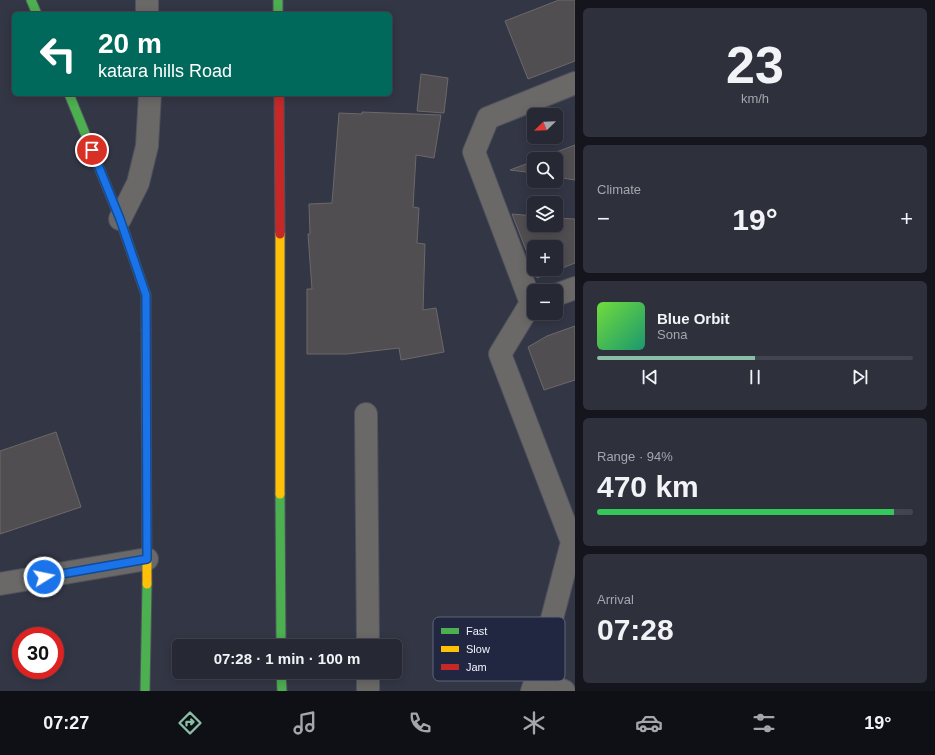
<!DOCTYPE html>
<meta charset="utf-8">
<style>
:root{--surface:#262834;--page:#2e303c;--text:#f1f3f6;--muted:#a4a6ac;--line:#42444f;--accent:#8abfa5}
body{margin:0;font-family:Arial,sans-serif;background:var(--page);color:var(--text);height:100vh;display:flex;flex-direction:column;font-size:15px;white-space:nowrap}
*{box-sizing:border-box;margin:0}
p{font-size:13px;color:var(--muted)}
.icon{flex:none;width:22px;height:22px;fill:none;stroke:currentColor;stroke-width:2;stroke-linecap:round;stroke-linejoin:round}
.map{position:relative;flex:1;overflow:hidden}
.side{display:flex;flex-direction:column;gap:8px;padding:8px;background:#15161d;width:360px}
.side>*{flex:none}
.banner{position:absolute;left:12px;top:12px;width:380px;height:84px;border-radius:6px;box-shadow:0 2px 10px #0003,0 0 0 1px var(--line);background:#00695c;color:#fff;overflow:hidden}
.needle{width:26px;rotate:247deg}
.tools{position:absolute;left:527px;top:108px;display:grid;gap:8px}
.tools a{display:grid;place-items:center;width:36px;height:36px;border-radius:6px;background:var(--surface);box-shadow:0 2px 10px #0003,0 0 0 1px var(--line);font-size:20px}
.speed{position:absolute;left:12px;top:627px;display:flex;gap:8px;font-size:20px;font-weight:700;text-align:center}
.speed>*{display:grid;place-content:center;width:52px;height:52px;border-radius:50%;background:var(--surface);box-shadow:0 2px 10px #0003,0 0 0 1px var(--line);line-height:1}
.speed .limit{border:6px solid #d22;background:#fff;color:#111}
.pin{position:absolute;display:grid;place-items:center;width:34px;height:34px;color:#fff;margin:-17px;border:2px solid #fff;border-radius:50%;box-shadow:0 1px 4px #0007}
.me{position:absolute;width:44px;margin:-22px;rotate:80deg;stroke-linejoin:round;filter:drop-shadow(0 0 3px #0008)}
.turn{display:flex;align-items:center;gap:14px;height:84px;padding:0 20px;font-size:18px}
.turn .icon{width:52px;height:52px;stroke-width:2.5}
.turn b{display:block;font-size:28px;line-height:34px}
.big{font-size:30px;font-weight:600;line-height:1.1}
.side .tile{flex:1;display:flex;flex-direction:column;justify-content:center;gap:6px;min-width:0;padding:0 14px;border-radius:6px;background:var(--page)}
.side .dial{align-items:center;gap:0}
.dial b{font-size:52px;line-height:1}
.song{display:flex;align-items:center;gap:12px}
.cover{width:48px;height:48px;border-radius:6px;background:linear-gradient(135deg,hsl(100 70% 55%),hsl(160 70% 35%))}
.played{height:4px;border-radius:2px;background:linear-gradient(90deg,var(--accent) 50%,var(--line) 50%)}
.keys{display:flex;justify-content:space-around;direction:ltr}
.heat{display:flex;justify-content:space-between;align-items:center;font-size:22px;direction:ltr}
.charge{height:6px;border-radius:3px;background:linear-gradient(90deg,#34c759 94%,var(--line) 0)}
.trip{position:absolute;left:172px;top:639px;width:230px;height:40px;border-radius:6px;background:var(--surface);box-shadow:0 2px 10px #0003,0 0 0 1px var(--line);font-weight:600;line-height:40px;text-align:center}
.menu{display:flex;height:64px;justify-content:space-around;align-items:center;background:#0f1015;color:var(--muted)}
.menu .icon{width:28px;height:28px}
.menu .current{color:var(--accent)}
.menu b{font-size:18px;color:var(--text)}
main{display:flex;flex:1;min-height:0}
.map>svg:first-child{display:block}
.building{fill:#514e51;stroke:#6c686a;fill-rule:evenodd}
.lines{fill:none;stroke-linecap:round;stroke-linejoin:round}
.street-casing{stroke:#4f515d;stroke-width:24}
.fast-casing{stroke:#4f515d;stroke-width:11}
.slow-casing{stroke:#4f515d;stroke-width:11}
.jam-casing{stroke:#4f515d;stroke-width:11}
.street{stroke:#6a6968;stroke-width:22}
.fast{stroke:#4caf50;stroke-width:9}
.slow{stroke:#ffc107;stroke-width:9}
.jam{stroke:#c62828;stroke-width:9}
.route-casing{stroke:#114b97;stroke-width:10}
.route{stroke:#1a73e8;stroke-width:7}
.key{fill:#222741;stroke:#606479;stroke-width:1}
.key-label{font-size:11px;fill:#f0f3fd}
</style>
<main>
<div class="map">
<svg width="575" height="691" viewBox="0 0 575 691">
<rect width="100%" height="100%" fill="#333645"/>
<g class="building">
<polygon points="559,0 575,0 575,61 528,79 505,21"/>
<polygon points="421,74 448,78 444,113 417,111"/>
<polygon points="362,112 441,115 434,158 416,155 413,207 419,208 417,243 425,244 423,310 436,308 444,352 401,360 399,348 347,354 307,354 307,289 312,289 308,234 310,234 309,204 332,203 339,113 362,114"/>
<polygon points="575,145 575,180 556,177 556,159 538,159"/>
<polygon points="534,161 534,173 510,170"/>
<path d="M 512,214 L 534,216 L 534,225 L 556,225 L 556,218 L 575,219 L 575,263 L 537,278 ZM 534,247 L 556,247 L 556,269 L 534,269 Z"/>
<polygon points="575,326 575,380 544,390 528,347 547,336"/>
<polygon points="56,432 81,507 0,534 0,451"/>
</g>
<g class="lines">
<defs>
<g id="street">
<polyline points="147,0 147,14"/>
<polyline points="120,219 138,183 147,146 150,94"/>
<polyline points="556,295 575,288"/>
<polyline points="531,303 474,152 488,118 575,83"/>
<polyline points="366,414 368,646"/>
<polyline points="0,584 147,559"/>
<polyline points="368,672 368,691"/>
<polyline points="536,680 564,691"/>
<polyline points="532,691 536,680 572,542 500,354 531,303 534,302"/>
</g>
<g id="fast">
<polyline points="31,0 37,14"/>
<polyline points="278,0 278,14"/>
<polyline points="69,94 120,219 146,295 146,330"/>
<polyline points="280,494 281,646"/>
<polyline points="281,672 282,691"/>
<polyline points="145,691 147,584"/>
</g>
<g id="slow">
<polyline points="280,234 280,494"/>
<polyline points="146,330 147,584"/>
</g>
<polyline id="jam" points="279,94 280,234"/>
</defs>
<use href="#street" class="street-casing"/>
<use href="#fast" class="fast-casing"/>
<use href="#slow" class="slow-casing"/>
<use href="#jam" class="jam-casing"/>
<use href="#street" class="street"/>
<use href="#fast" class="fast"/>
<use href="#slow" class="slow"/>
<use href="#jam" class="jam"/>
</g>
<g class="lines">
<defs>
<polyline id="route" points="44,577 147,559 146,295 120,219 92,150"/>
</defs>
<use href="#route" class="route-casing"/>
<use href="#route" class="route"/>
</g>
<rect x="433" y="617" width="132" height="64" rx="6" class="key"/>
<rect x="441" y="628" width="18" height="6" fill="#4caf50"/>
<rect x="441" y="646" width="18" height="6" fill="#ffc107"/>
<rect x="441" y="664" width="18" height="6" fill="#c62828"/>
<g class="key-label">
<text x="466" y="635">Fast</text>
<text x="466" y="653">Slow</text>
<text x="466" y="671">Jam</text>
</g>
</svg>
<div class="tools">
<a><svg class="needle" viewBox="-14 -14 28 28"><path d="M0-13l5 13h-10z" fill="#e53935"/><path d="M0 13l5-13h-10z" fill="#a4a6ac"/></svg></a>
<a><svg class="icon" aria-label="search" viewBox="0 0 24 24"><circle cx="10" cy="10" r="6"/><path d="M15 15l6 6"/></svg></a>
<a><svg class="icon" aria-label="layers" viewBox="0 0 24 24"><path d="M12 4l9 5-9 5-9-5zM3 14l9 5 9-5"/></svg></a>
<a>+</a>
<a>−</a>
</div>
<div class="speed"><div class="limit">30</div></div>
<div class="pin" style="left:92px;top:150px;background:#d93025"><svg class="icon" aria-label="arrive" viewBox="0 0 24 24"><path d="M6 21V4h12l-3 4 3 4H6"/></svg></div>
<svg class="me" style="left:44px;top:577px" viewBox="-20 -20 40 40"><circle r="17" fill="#1a73e8" stroke="#fff" stroke-width="3"/><path d="M0-11L8 9 0 5-8 9z" fill="#fff"/></svg>
<div class="trip">07:28 · 1 min · 100 m</div>
<div class="banner">
<div class="turn"><svg class="icon" aria-label="left" viewBox="0 0 24 24"><path d="M17 20v-9H6M10 6l-5 5 5 5"/></svg><div><b>20 m</b>katara hills Road</div></div>
</div>
</div>
<section class="side">
<div class="tile dial"><b>23</b><p>km/h</p></div>
<div class="tile"><p>Climate</p>
<div class="heat"><a>−</a><b class="big">19°</b><a>+</a></div>
</div>
<div class="tile">
<div class="song"><i class="cover"></i><div><b>Blue Orbit</b><p>Sona</p></div></div>
<div class="played"></div>
<div class="keys"><svg class="icon" aria-label="previous" viewBox="0 0 24 24"><path d="M18 5L8 12l10 7zM5 5v14"/></svg><svg class="icon" aria-label="pause" viewBox="0 0 24 24"><path d="M8 5v14M16 5v14"/></svg><svg class="icon" aria-label="next" viewBox="0 0 24 24"><path d="M6 5l10 7-10 7zM19 5v14"/></svg></div>
</div>
<div class="tile"><p>Range · 94%</p><b class="big">470 km</b><div class="charge"></div></div>
<div class="tile"><p>Arrival</p><b class="big">07:28</b></div>
</section>
</main>
<nav class="menu">
<b>07:27</b>
<svg class="icon current" aria-label="directions" viewBox="0 0 24 24"><path d="M12 3l9 9-9 9-9-9zM9 14v-3h6M13 9l2 2-2 2"/></svg>
<svg class="icon" aria-label="music" viewBox="0 0 24 24"><path d="M9 18V5l10-2v13"/><circle cx="6" cy="18" r="3"/><circle cx="16" cy="16" r="3"/></svg>
<svg class="icon" aria-label="phone" viewBox="0 0 24 24"><path d="M5 4h4l2 5-3 2q2 4 5 5l2-3 5 2v4C11 20 4 13 5 4z"/></svg>
<svg class="icon" aria-label="climate" viewBox="0 0 24 24"><path d="M12 3v18M4 7l16 10M4 17L20 7"/></svg>
<svg class="icon" aria-label="car" viewBox="0 0 24 24"><path d="M5 17H2v-5l4-1 3-4h7l3 4 3 1v5h-3M9 17h6M6 11h13"/><circle cx="7" cy="17" r="2"/><circle cx="17" cy="17" r="2"/></svg>
<svg class="icon" aria-label="filters" viewBox="0 0 24 24"><path d="M4 7h16M4 17h16"/><circle cx="9" cy="7" r="2"/><circle cx="15" cy="17" r="2"/></svg>
<b>19°</b>
</nav>
